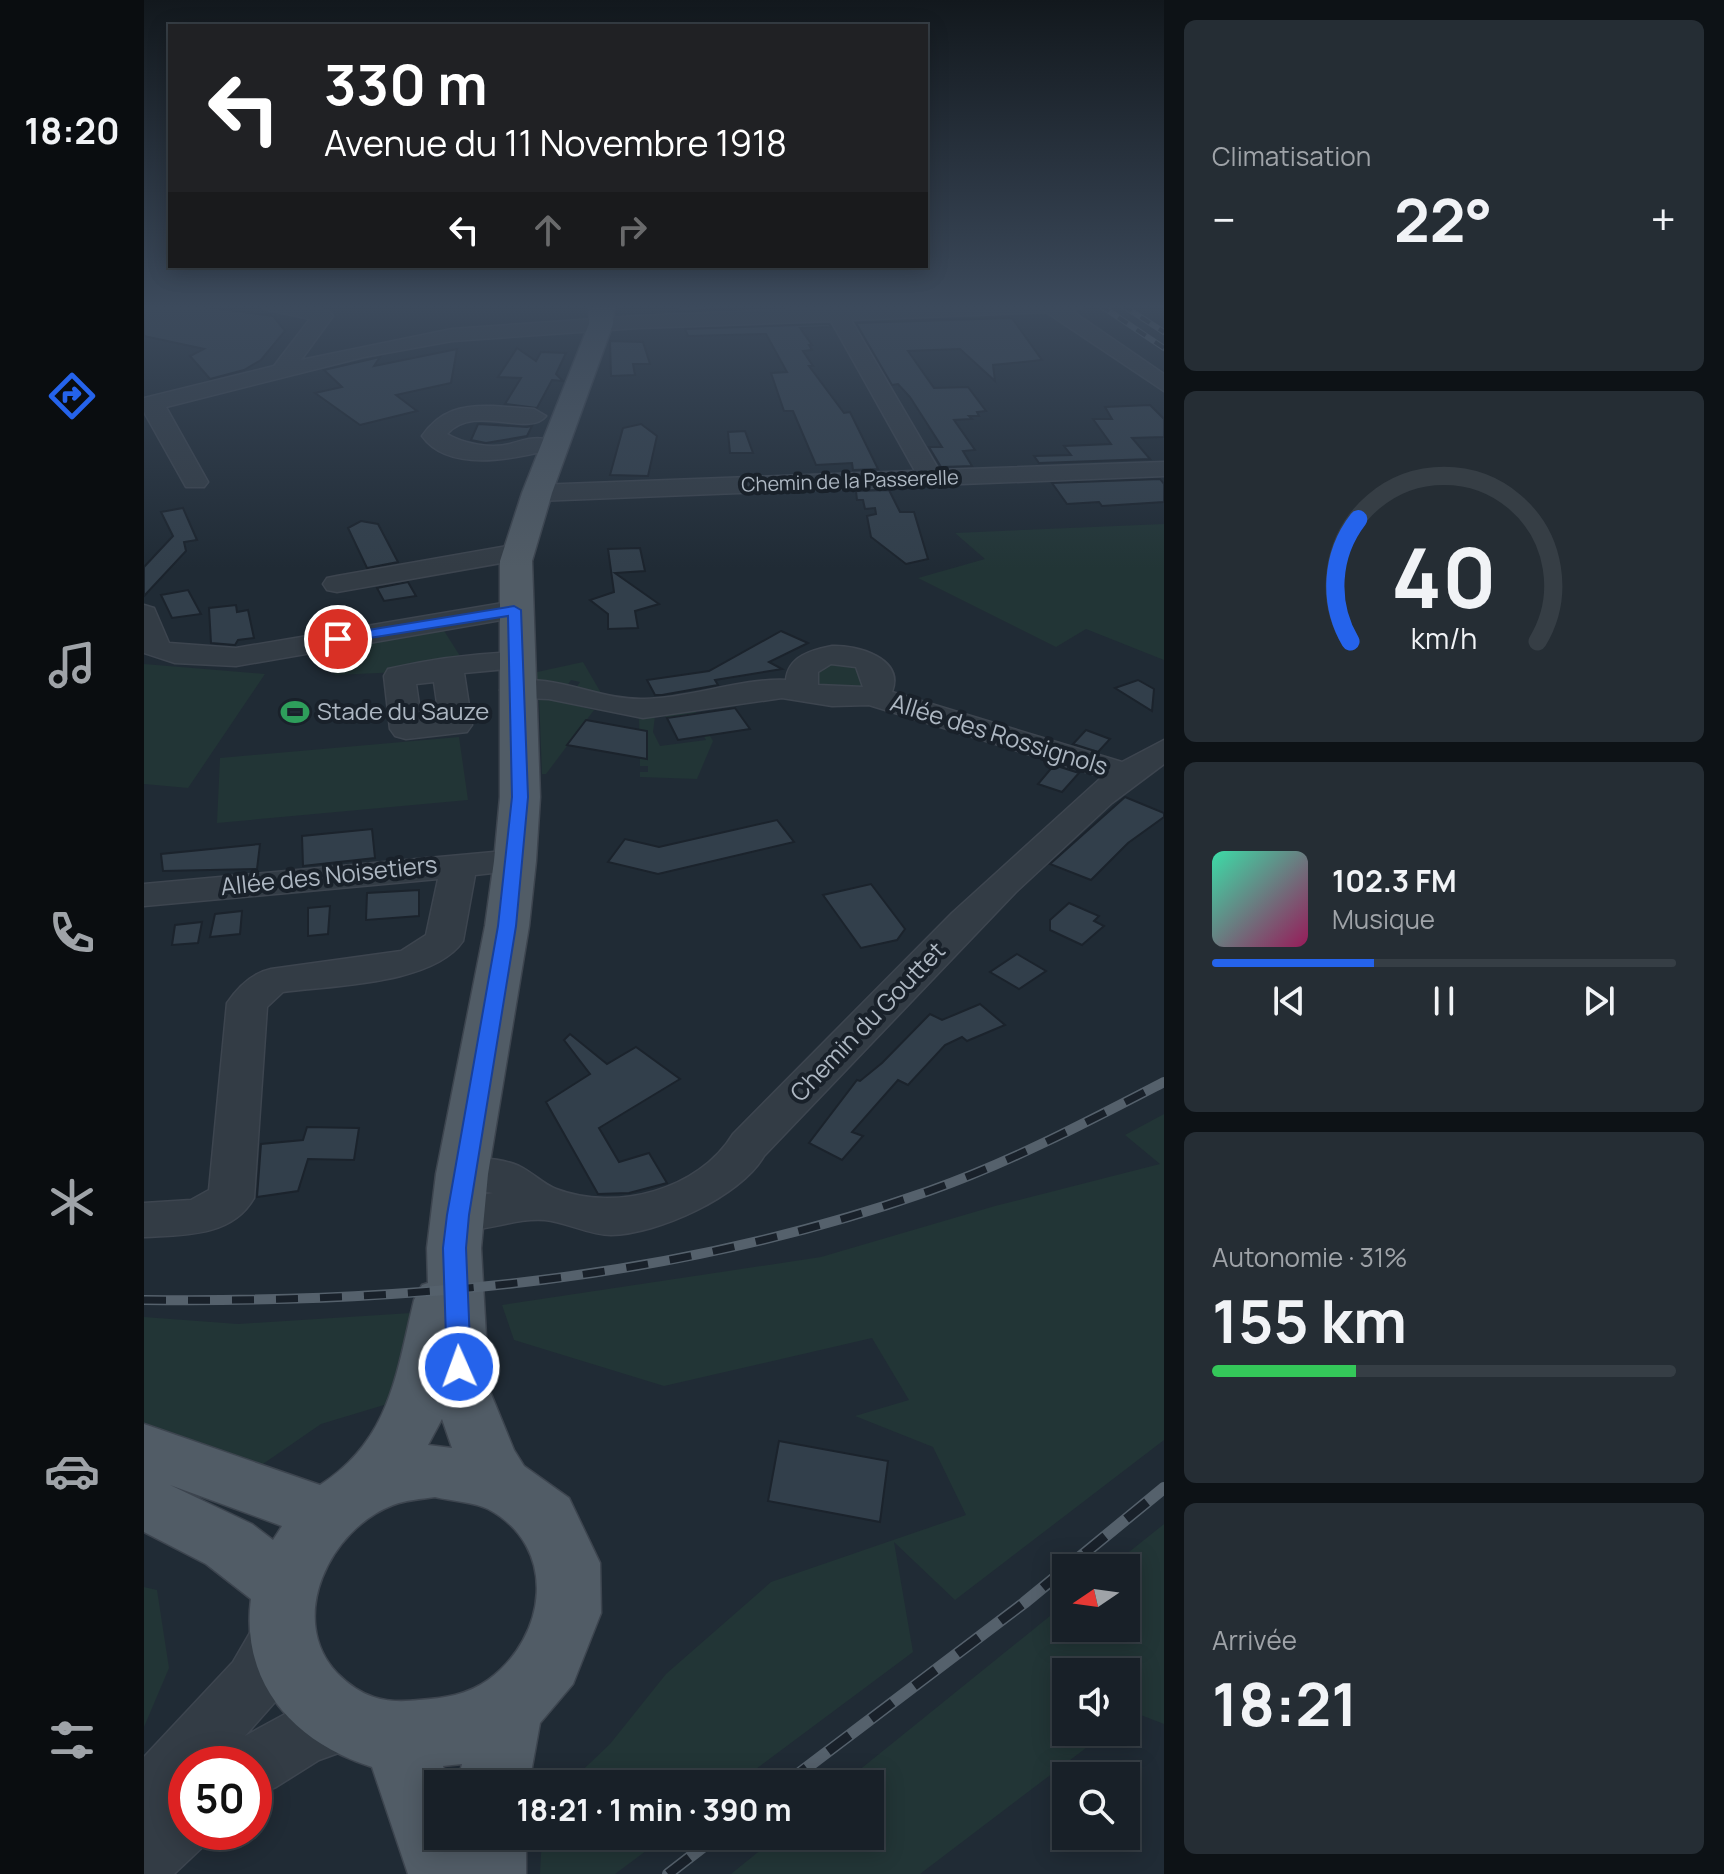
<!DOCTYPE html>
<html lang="fr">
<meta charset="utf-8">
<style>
:root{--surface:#182028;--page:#252d34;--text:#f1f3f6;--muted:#9fa3a8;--line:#363e45;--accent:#2563eb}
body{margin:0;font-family:Manrope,sans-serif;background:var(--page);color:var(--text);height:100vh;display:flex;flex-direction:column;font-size:30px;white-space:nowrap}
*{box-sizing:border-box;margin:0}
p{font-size:26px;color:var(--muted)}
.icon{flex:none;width:44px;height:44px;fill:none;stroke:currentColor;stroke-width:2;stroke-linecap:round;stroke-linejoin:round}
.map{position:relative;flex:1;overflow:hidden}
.drawer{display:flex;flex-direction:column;gap:20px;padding:20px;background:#0d1216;width:560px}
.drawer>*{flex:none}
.guide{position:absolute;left:24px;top:24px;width:760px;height:244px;border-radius:0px;box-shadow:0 4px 20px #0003,0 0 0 2px var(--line);background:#202124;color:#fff;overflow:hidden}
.needle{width:52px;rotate:257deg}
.buttons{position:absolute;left:908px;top:1554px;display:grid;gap:16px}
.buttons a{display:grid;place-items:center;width:88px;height:88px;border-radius:0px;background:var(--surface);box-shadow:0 4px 20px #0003,0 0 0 2px var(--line);font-size:40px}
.speed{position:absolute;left:24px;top:1746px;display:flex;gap:16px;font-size:40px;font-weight:700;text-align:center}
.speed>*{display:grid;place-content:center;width:104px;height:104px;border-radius:50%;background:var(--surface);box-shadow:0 4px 20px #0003,0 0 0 2px var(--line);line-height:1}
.speed .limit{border:12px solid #d22;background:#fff;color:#111}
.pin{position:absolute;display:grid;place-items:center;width:68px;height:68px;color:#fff;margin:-34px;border:4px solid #fff;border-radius:50%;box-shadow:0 2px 8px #0007}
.me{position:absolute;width:88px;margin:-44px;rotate:358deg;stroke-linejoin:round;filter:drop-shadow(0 0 6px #0008)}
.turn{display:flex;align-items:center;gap:28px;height:168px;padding:0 24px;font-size:36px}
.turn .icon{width:104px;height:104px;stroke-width:2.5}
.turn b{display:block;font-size:56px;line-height:68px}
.lanes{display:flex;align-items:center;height:76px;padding:0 24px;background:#0003;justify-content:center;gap:40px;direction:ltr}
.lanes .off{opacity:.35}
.big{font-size:60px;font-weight:700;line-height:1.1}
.drawer .card{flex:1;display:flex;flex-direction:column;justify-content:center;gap:12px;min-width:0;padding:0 28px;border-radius:12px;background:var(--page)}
.drawer .dial{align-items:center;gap:0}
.dial svg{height:208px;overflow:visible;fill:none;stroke:var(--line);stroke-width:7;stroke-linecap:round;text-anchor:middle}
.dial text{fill:var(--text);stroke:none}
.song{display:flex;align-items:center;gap:24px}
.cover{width:96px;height:96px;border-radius:12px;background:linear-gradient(135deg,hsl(160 70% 55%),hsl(330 70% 35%))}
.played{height:8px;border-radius:4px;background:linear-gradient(90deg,var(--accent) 35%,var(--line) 35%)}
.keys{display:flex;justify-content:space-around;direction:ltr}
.heat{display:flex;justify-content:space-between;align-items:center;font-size:44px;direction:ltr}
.charge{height:12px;border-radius:6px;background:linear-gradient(90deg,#34c759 31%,var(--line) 0)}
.trip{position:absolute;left:280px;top:1770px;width:460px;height:80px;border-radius:0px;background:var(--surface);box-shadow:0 4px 20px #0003,0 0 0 2px var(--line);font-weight:700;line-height:80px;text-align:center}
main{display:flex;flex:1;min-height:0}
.dock{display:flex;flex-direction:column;width:144px;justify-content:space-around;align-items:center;background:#0a0d10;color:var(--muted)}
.dock .icon{width:56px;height:56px}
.dock .active{color:var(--accent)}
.dock b{font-size:36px;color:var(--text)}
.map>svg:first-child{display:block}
.green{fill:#223536}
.building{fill:#323f4b;stroke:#1b232c;stroke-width:2}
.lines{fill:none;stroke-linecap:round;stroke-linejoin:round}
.minor-casing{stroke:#3d454f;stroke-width:3}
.major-casing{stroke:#3d454f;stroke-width:3}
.minor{fill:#333c45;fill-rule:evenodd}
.major{fill:#515c66;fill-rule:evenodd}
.rail-far2-casing{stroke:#55616c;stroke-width:6}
.rail-far1-casing{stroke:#55616c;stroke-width:10}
.rail-casing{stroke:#55616c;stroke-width:12}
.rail-far2{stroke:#19212a;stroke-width:4;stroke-dasharray:11;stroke-linecap:butt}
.rail-far1{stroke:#19212a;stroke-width:7;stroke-dasharray:22;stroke-linecap:butt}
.rail{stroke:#19212a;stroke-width:9;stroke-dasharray:27;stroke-linecap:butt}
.route{fill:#2563eb;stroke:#184099;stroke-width:2}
.labels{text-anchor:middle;stroke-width:8;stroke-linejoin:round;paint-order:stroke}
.far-street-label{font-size:20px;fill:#adb7c2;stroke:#19212a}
.poi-label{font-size:24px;fill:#adb7c2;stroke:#19212a;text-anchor:start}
.street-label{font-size:24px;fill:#adb7c2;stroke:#19212a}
</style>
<main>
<nav class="dock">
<b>18:20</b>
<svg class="icon active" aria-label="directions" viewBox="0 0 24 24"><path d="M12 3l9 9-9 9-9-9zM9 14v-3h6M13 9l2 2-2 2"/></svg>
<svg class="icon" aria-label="music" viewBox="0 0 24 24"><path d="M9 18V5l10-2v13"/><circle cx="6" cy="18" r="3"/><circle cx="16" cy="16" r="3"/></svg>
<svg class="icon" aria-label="phone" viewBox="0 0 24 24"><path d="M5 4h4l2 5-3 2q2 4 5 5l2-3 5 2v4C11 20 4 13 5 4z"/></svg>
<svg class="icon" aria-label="climate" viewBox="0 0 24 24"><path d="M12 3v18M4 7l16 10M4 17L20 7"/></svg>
<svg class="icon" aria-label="car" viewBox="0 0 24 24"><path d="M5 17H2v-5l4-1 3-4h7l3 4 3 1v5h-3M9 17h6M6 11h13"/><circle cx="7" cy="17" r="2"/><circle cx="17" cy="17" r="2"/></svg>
<svg class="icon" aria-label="filters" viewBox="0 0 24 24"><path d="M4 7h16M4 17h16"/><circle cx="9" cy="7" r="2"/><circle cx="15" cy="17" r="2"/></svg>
</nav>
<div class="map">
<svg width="1020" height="1874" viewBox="0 0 1020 1874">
<rect width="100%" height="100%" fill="#202b35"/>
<g class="green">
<polygon points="1020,524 1020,660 942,629 912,647 774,578 841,559 811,533"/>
<polygon points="297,626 316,656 278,665 279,671 191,675 178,647"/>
<polygon points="710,659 730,686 674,692 673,667"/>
<polygon points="439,662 460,698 430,691 436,682 427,680 421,689 393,682 393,672"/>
<polygon points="0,664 121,674 44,788 0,784"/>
<polygon points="395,696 450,710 402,774 398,774"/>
<polygon points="551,711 569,741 553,779 496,777 496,772 504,772 504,766 496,766 495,718 511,716 509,732 516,746 562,740 550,719 525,723 521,715"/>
<polygon points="315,737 324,800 73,823 76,758"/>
<polygon points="1020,1114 1020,1440 811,1600 750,1542 769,1652 592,1784 424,1784 466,1744 522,1674 627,1582 822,1515 789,1447 711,1416 765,1400 728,1338 520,1386 370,1340 358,1305 677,1257 851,1206 1016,1164 981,1135"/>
<polygon points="267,1313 260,1399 177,1424 116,1466 0,1430 0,1317 94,1324"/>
<polygon points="1020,1524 1020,1724 989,1712 982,1717 982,1672 922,1672 922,1732 963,1732 776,1874 587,1874 634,1836 726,1836 726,1784 698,1784 922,1603 922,1628 982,1628 982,1568 965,1568"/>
<polygon points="0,1587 13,1590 25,1668 0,1727"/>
<polygon points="398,1836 522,1836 471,1874 396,1874"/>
</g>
<g class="building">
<polygon points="0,305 47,305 129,316 141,331 117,360 100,370 66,379 46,356 60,349 0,336"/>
<polygon points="532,305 679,305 534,311"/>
<polygon points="868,318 898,360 849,365 851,381 816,349 764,351 790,388 824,387 842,411 833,412 835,416 825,416 828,419 810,420 831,450 819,451 828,466 797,467 785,447 798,447 766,397 754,384 748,385 712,323"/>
<polygon points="685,324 687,327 656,328 668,345 665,345 668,350 659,351 669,366 665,366 700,413 706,412 734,469 709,470 708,463 672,465 649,411 640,411 627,373 643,372 622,334 544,336 541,329"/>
<polygon points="466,341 499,342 506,364 489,364 491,375 467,376"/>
<polygon points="373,348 392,361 397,352 422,353 412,374 419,381 408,380 393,408 361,404 377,378 354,377"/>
<polygon points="313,349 307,383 252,395 273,411 216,425 171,393 198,387 180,370 236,357 230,366"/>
<polygon points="1006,405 1020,419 1020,437 988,438 1006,459 895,463 890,456 927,455 920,446 967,444 949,419 968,419 961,407"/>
<polygon points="334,424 383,427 388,426 383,436 342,443 327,440"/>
<polygon points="497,424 513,436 504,476 466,475 479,428"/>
<polygon points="601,431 609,453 586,453 584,432"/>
<polygon points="1016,479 1020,484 1020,502 958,506 955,502 923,504 908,483"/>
<polygon points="745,490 756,512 770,512 784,559 762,564 727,537 723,516 732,514 731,508 721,509 719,500 713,500 712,491"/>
<polygon points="39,508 53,540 40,542 42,551 0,596 0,567 29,536 17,512"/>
<polygon points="217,521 234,524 254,562 223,568 204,528"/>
<polygon points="496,548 501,571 471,573 515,604 491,611 494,628 464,629 464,614 446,600 470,592 464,549"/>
<polygon points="264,582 272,596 240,601 233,588"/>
<polygon points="44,590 57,614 28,618 17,595"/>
<polygon points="92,605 93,612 104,610 110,638 94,640 91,645 67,643 65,608"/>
<polygon points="637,631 664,643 625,662 638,669 571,680 574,685 518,695 511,695 503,680 565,671"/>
<polygon points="994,680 1010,689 1008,711 971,688"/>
<polygon points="591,708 606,729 534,740 523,718"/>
<polygon points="442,720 503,731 503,759 423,745"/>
<polygon points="942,730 966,739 954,752 929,744"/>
<polygon points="910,765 935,773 918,792 894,784"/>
<polygon points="981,797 1020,813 1020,817 984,843 947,880 906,864"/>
<polygon points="633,820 650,842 514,874 464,862 481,839 515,847"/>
<polygon points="228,829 231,858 159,866 158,836"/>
<polygon points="116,844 113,869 19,871 17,854"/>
<polygon points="727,884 761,929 753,940 717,948 679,895"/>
<polygon points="275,890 275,916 222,920 223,893"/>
<polygon points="925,903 955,916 950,921 960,926 938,945 906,930 906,920"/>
<polygon points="186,906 184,934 164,936 164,908"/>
<polygon points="98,911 96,934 66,937 71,914"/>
<polygon points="58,922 54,943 28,945 31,925"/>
<polygon points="873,954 902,971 875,989 846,972"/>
<polygon points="836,1004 861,1025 823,1041 818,1037 801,1045 764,1085 754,1080 708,1132 719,1136 698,1160 665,1143 713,1080 716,1081 738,1063 786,1014 798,1020"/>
<polygon points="426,1034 463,1064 492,1047 536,1079 455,1128 475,1162 505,1153 523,1183 485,1193 454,1194 402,1102 446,1074 420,1040"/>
<polygon points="163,1127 215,1128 210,1160 164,1159 154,1191 113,1197 117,1144 159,1140"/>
<polygon points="635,1441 744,1461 736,1522 624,1501"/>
</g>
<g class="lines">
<defs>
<g id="minor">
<polygon points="117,305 158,305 186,312 189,316 157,360 308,329 494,316 764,305 945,305 928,311 1020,374 1020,391 902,312 707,320 795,470 1020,462 1020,476 393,501 380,493 393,485 771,471 687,321 494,328 308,341 220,357 22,407 64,482 60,487 42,487 0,412 0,398 130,366 166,319 120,309"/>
<path d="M 349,406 L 390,409 L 402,416 C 385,438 330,403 303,434 C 320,444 347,449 366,444 C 380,440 391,436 405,440 L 408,445 L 405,450 C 369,459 304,473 278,436 C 296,410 318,405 349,406 Z"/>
<polygon points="375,544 385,546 389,552 385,558 193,592 183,590 179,584 183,578 193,576"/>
<polygon points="370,601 380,604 384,610 380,616 92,666 31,663 0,653 0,605 10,608 25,643 92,648"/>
<path d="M 688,646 C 713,645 761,658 748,692 L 978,762 L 1020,740 L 1020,764 L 968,803 L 872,892 L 620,1156 C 596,1197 514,1234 467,1235 C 445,1235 422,1222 401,1220 C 366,1217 332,1238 298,1227 L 291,1215 L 298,1203 L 349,1193 L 302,1185 L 296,1174 L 302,1163 C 324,1156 354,1157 375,1166 C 388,1172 399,1184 412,1189 C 472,1212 555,1190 589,1134 L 808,913 L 958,777 L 725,705 L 688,706 L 638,698 L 499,718 L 405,699 L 361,697 L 356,690 L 361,683 C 410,671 454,701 501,699 C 548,698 596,678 642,680 C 644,656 668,650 688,646 ZM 687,664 L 712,667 L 719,687 L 674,685 L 674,672 Z"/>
<path d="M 372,652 L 383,655 L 387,661 L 383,667 L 320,673 L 328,725 L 323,732 L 262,739 L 251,736 L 246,729 L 240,676 L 244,669 C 287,659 328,654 372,652 ZM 290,682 L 295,717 L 277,718 L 272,684 Z"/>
<path d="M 371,850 L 384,853 L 389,861 L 384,869 L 331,875 L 319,941 C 289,985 188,985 139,992 L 123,1007 L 110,1198 C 88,1237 39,1235 0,1237 L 0,1203 L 47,1200 L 65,1190 L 83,1003 C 94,987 108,973 127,969 L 257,951 L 282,935 L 294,879 L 0,906 L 0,884 Z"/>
<polygon points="137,1606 157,1614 166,1633 131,1702 101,1736 143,1713 201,1693 222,1701 231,1722 222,1743 175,1760 132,1787 110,1796 110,1764 80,1764 84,1755 76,1764 42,1764 42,1832 68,1832 64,1842 30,1874 0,1874 0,1757 89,1662 117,1614"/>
</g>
<path id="major" d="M 446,305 L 470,305 L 469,324 L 408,493 L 388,561 L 396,797 L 392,861 L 385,926 L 344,1174 L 337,1248 L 345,1389 L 370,1450 L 380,1466 L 425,1498 L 456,1563 L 457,1613 L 429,1684 L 396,1723 L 385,1784 L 313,1784 L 318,1764 L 299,1766 L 306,1784 L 294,1784 L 294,1836 L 382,1836 L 382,1874 L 264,1874 L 228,1767 C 151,1743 96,1684 107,1599 L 62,1564 L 0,1532 L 0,1424 L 176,1485 C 246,1440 252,1375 270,1300 L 278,1285 L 284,1283 L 283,1248 L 292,1174 L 341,926 L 350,861 L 356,797 L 356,561 L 378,493 L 445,324 ZM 298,1419 L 308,1448 L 284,1445 ZM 26,1485 L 138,1526 L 129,1540 L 108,1524 ZM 291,1497 C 307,1501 330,1502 344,1509 C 415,1547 403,1637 344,1680 C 323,1695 300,1698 275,1700 C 241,1704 218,1698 193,1673 C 142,1619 186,1529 249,1505 C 262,1500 277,1499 291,1497 Z"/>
</defs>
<use href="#minor" class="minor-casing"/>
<use href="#major" class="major-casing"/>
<use href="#minor" class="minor"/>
<use href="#major" class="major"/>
<defs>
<g id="rail-far2">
<polyline points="956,305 1020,348"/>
<polyline points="978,305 1020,332"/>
</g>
<path id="rail-far1" d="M 0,1300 C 266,1303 532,1280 785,1191 C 867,1162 943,1122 1020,1082"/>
<g id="rail">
<polyline points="641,1784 880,1603 1020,1488"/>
<polyline points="524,1874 573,1836"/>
</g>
</defs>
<use href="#rail-far2" class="rail-far2-casing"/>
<use href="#rail-far1" class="rail-far1-casing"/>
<use href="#rail" class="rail-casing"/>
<use href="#rail-far2" class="rail-far2"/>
<use href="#rail-far1" class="rail-far1"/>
<use href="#rail" class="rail"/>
</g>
<linearGradient id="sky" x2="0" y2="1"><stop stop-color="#12181d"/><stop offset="0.54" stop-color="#3c4a5c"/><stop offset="1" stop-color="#3c4a5c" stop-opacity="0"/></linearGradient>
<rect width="1020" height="568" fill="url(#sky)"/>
<polygon class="route" points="370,606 377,610 384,797 372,926 325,1215 322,1248 327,1367 323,1374 315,1377 307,1374 303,1367 299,1248 303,1215 354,926 368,797 364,616 194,643 187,639 194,635"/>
<defs>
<symbol id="stadium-bare" viewBox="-9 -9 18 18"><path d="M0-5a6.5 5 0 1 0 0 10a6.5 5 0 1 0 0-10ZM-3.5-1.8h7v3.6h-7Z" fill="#2e9e5b" stroke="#19212a" stroke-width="2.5" paint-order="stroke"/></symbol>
</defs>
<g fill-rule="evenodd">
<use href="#stadium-bare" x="131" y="692" width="40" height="40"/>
</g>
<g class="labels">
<g class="far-street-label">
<text transform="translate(706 481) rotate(-2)" y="7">Chemin de la Passerelle</text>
</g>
<g class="poi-label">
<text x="173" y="720">Stade du Sauze</text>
</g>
<g class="street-label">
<text transform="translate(855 735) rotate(17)" y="8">Allée des Rossignols</text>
<text transform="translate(185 876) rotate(-6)" y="8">Allée des Noisetiers</text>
<text transform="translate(724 1022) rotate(-46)" y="8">Chemin du Gouttet</text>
</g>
</g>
</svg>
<div class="buttons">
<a><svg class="needle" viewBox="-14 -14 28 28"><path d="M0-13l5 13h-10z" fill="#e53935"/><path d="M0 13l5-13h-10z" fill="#9fa3a8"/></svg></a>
<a><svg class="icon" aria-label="sound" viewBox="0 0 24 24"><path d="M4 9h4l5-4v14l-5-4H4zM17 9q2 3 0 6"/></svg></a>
<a><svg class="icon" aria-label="search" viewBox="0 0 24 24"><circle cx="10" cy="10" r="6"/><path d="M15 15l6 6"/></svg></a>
</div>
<div class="speed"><div class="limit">50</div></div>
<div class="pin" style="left:194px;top:639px;background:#d93025"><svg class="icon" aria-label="arrive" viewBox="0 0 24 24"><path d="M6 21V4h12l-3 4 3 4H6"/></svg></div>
<svg class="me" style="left:315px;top:1367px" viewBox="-20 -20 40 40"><circle r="17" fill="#2563eb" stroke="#fff" stroke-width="3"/><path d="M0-11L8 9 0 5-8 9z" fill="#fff"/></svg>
<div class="trip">18:21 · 1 min · 390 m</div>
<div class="guide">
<div class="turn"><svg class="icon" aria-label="left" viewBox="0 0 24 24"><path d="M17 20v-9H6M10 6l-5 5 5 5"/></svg><div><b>330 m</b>Avenue du 11 Novembre 1918</div></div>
<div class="lanes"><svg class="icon" aria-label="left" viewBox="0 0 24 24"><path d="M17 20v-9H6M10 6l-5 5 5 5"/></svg><svg class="icon off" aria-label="ahead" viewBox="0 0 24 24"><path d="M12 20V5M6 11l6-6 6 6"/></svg><svg class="icon off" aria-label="right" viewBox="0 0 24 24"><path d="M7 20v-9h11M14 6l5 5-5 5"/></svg></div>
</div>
</div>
<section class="drawer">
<div class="card"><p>Climatisation</p>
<div class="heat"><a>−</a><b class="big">22°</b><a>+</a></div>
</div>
<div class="card dial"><svg viewBox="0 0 100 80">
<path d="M14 69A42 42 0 1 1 86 69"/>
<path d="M14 69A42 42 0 0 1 17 22" stroke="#2563eb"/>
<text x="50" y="56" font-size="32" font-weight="700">40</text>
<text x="50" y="72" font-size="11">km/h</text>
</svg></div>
<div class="card">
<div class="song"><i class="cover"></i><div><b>102.3 FM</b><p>Musique</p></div></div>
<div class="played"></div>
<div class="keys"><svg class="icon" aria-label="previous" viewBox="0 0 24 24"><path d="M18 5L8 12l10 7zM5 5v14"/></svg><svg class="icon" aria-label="pause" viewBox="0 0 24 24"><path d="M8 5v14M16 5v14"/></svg><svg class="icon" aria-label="next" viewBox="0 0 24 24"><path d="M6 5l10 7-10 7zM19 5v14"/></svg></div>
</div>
<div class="card"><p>Autonomie · 31%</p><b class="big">155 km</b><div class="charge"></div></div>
<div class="card"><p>Arrivée</p><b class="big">18:21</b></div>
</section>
</main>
